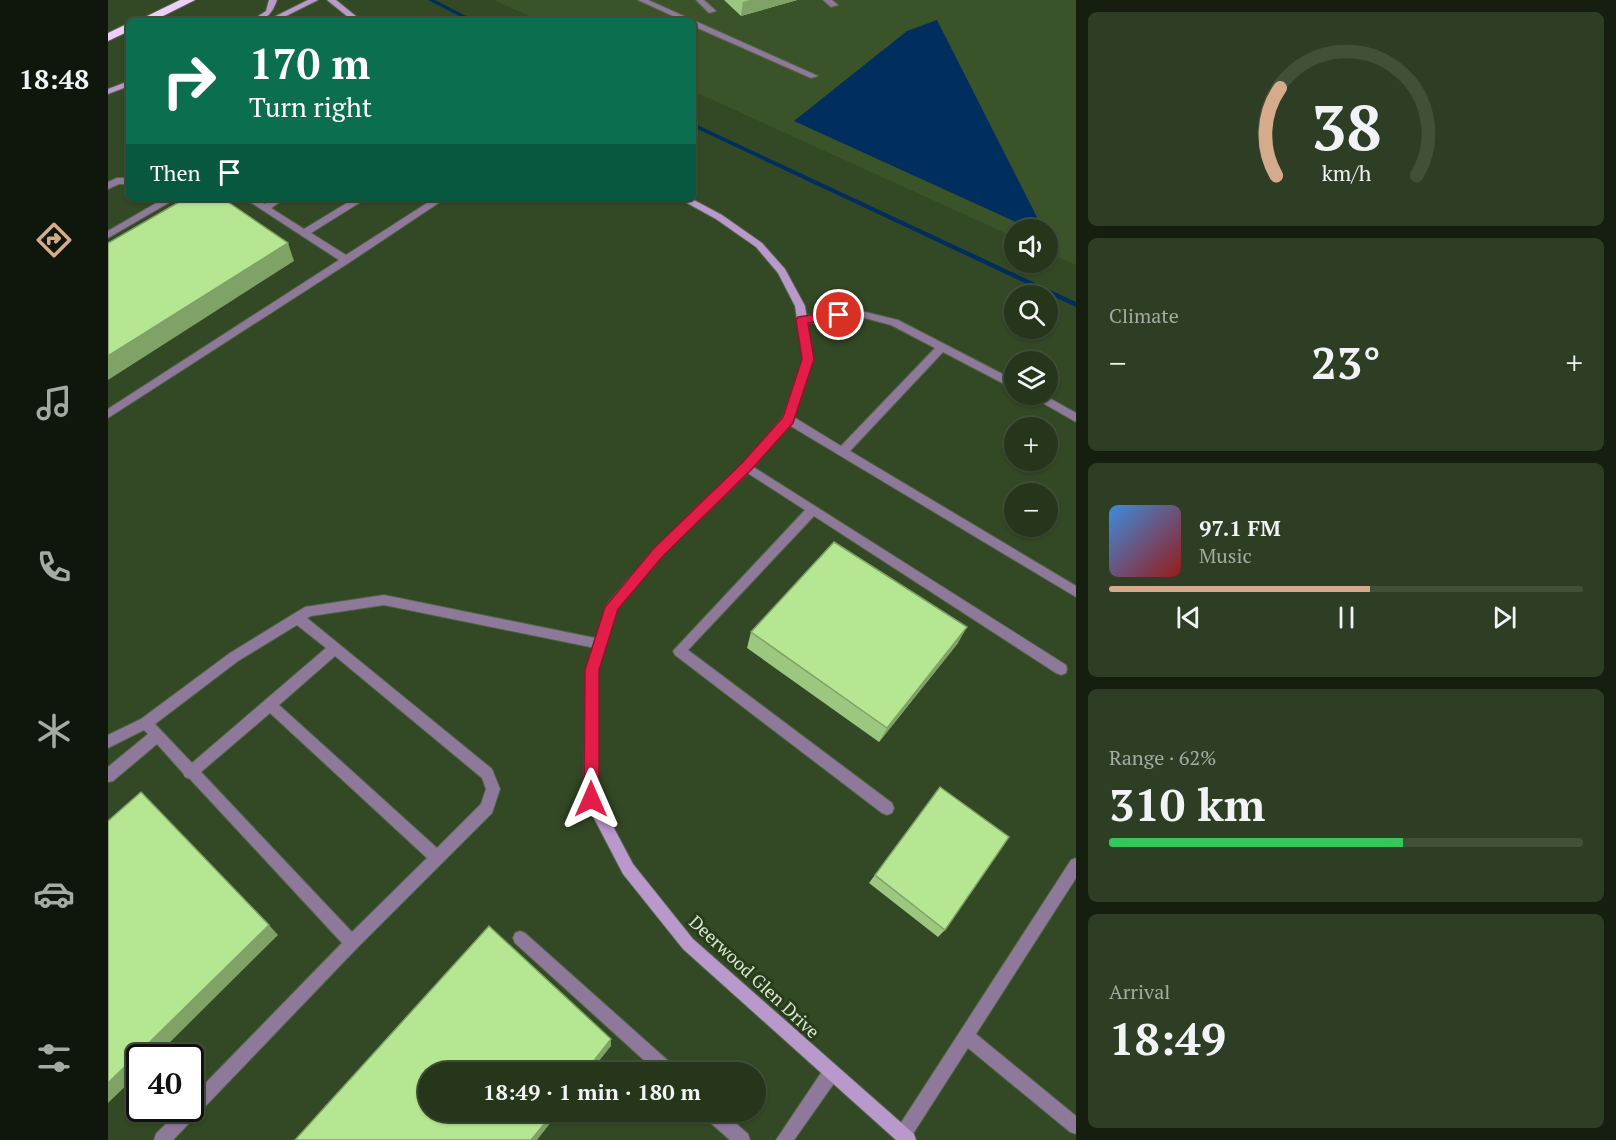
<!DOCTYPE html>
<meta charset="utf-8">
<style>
:root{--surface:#26361b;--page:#2e3e24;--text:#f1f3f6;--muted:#a4aba3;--line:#42503a;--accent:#d6ab8b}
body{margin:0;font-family:"PT Serif",serif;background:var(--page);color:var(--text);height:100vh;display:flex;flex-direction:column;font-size:22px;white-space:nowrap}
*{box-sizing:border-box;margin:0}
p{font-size:20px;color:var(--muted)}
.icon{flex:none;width:33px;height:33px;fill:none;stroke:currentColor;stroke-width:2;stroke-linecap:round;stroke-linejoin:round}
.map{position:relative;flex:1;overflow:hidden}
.sheet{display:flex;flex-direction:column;gap:12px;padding:12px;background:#151e0f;width:540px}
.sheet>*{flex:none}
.banner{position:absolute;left:18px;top:18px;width:570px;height:183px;border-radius:9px;box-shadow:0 2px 4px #0004,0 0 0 2px var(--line);background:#0b6e4f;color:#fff;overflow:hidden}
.buttons{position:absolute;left:896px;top:219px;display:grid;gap:12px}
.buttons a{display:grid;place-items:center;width:54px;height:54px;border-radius:50%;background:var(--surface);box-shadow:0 2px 4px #0004,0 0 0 2px var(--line);font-size:30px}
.speed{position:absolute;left:18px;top:1044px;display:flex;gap:12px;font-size:30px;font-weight:700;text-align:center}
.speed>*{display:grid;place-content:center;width:78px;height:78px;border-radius:50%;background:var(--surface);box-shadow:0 2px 4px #0004,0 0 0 2px var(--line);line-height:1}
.speed .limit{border:3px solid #111;border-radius:9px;background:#fff;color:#111}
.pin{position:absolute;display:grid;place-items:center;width:51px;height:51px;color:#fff;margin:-26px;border:3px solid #fff;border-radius:50%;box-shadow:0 2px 6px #0007}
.me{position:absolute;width:66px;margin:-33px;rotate:0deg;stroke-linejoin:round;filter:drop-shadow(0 0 4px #0008)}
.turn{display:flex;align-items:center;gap:21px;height:126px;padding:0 24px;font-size:27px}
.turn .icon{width:78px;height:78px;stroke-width:2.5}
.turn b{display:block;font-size:42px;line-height:51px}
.then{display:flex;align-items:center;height:57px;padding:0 24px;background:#0003;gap:12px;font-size:22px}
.big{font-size:45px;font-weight:800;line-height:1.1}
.sheet .tile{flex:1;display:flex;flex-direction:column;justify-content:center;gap:9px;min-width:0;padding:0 21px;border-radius:9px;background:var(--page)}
.sheet .dial{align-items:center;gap:0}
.dial svg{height:156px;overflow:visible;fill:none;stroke:var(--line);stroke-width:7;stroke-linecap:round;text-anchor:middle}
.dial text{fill:var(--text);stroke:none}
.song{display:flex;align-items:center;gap:18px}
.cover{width:72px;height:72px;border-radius:9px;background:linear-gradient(135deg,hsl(210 70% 55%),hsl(0 70% 35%))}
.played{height:6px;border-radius:3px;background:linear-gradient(90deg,var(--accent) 55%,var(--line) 55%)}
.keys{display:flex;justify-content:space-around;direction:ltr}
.heat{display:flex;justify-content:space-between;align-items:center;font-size:33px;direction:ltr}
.charge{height:9px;border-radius:4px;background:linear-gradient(90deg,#34c759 62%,var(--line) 0)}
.trip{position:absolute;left:310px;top:1062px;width:348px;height:60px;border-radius:30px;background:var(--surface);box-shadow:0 2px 4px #0004,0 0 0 2px var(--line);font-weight:800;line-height:60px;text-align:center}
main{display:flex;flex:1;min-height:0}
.dock{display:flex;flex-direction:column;width:108px;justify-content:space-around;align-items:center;background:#0f160b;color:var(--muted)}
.dock .icon{width:42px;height:42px}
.dock .selected{color:var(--accent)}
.dock b{font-size:27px;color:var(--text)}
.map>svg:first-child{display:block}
.built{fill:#3b5328}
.water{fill:#002e5e}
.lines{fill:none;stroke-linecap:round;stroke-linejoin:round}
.stream{fill:#002e5e;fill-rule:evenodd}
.lane-casing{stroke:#516544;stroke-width:2}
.street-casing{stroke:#516544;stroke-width:2}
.secondary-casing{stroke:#516544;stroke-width:2}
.highway-casing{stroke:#516544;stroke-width:2}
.lane{fill:#8e799a;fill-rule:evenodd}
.street{fill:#8e799a;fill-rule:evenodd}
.secondary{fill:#b998cc;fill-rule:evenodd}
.highway{fill:#edceff;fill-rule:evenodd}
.wall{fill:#9cc77e}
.shaded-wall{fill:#7fa267}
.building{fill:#b5e793;stroke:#7fa267;stroke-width:1.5}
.route{fill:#e11d48;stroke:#92132f;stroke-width:1.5}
.labels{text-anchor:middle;stroke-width:6;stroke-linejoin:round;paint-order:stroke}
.street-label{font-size:18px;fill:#dbe8d3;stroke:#293d1a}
</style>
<main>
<nav class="dock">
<b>18:48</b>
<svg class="icon selected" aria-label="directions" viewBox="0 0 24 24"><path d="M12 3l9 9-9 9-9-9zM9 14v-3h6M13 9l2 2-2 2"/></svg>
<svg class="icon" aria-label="music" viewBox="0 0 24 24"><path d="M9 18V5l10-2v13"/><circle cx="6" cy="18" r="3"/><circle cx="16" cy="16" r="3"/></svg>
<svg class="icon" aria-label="phone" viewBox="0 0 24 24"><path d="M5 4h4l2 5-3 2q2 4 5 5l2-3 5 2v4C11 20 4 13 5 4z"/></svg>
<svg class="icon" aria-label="climate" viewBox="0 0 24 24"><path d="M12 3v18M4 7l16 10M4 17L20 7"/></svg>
<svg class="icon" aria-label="car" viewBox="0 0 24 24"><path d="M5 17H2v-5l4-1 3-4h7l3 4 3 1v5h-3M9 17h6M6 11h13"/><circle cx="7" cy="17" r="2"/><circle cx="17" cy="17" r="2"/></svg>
<svg class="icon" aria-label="filters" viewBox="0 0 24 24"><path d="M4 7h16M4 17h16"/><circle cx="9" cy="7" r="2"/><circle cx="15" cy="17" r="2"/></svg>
</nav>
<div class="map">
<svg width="968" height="1140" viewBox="0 0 968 1140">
<rect width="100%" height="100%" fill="#334824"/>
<polygon class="built" points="386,0 968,0 968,265 939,252 939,230 906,230 906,237 585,91 585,21 432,21"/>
<polygon class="water" points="829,20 935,229 923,229 686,121 799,31"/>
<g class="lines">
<g class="stream">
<polygon points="320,0 327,0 368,21 361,21"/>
<polygon points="585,123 968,302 968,307 585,127"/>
</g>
<defs>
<g id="lane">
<polygon points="530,0 540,0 710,76 703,78 585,26 585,21 576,21"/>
<polygon points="588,0 596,0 608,11 601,13"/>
<polygon points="715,0 724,0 730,5 723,7"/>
<polygon points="21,178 21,184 11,184 0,189 0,182 9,178"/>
<polygon points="57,198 69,198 0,238 0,231"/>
<polygon points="136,198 147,198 157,204 166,198 178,198 163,208 196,229 247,198 259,198 203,233 238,255 327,198 338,198 242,262 0,418 0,409 231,260"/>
<polygon points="753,311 790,320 906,380 906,389 835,352 742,451 968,586 968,597 676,422 675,419 676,416 684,416 733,446 827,348 783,325 753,317 694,324 689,320 694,316"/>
<polygon points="919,394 934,394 968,413 968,422"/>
<polygon points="639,463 958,665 959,669 958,673 953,675 948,673 706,516 580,650 784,803 786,808 784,813 779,815 774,813 567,655 565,651 697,510 635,470 633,467 635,464"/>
<path d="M 276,595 L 492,639 L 496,640 L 498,644 L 496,648 L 492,649 L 276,605 L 203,616 L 199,618 L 384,769 L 392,789 L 384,813 L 249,948 L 65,1140 L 46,1140 L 48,1134 L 73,1108 L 82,1108 L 82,1099 L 234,943 L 82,779 L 77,777 L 75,773 L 49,744 L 5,781 L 0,782 L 0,767 L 40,734 L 36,730 L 0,748 L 0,735 L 33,719 L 122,653 L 197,607 ZM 189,625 L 218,648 L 84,763 L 47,724 L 130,661 ZM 227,656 L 374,778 L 378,789 L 373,804 L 329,848 L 171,705 ZM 162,713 L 319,858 L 244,932 L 93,772 Z"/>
<polygon points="968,858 968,878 868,1034 968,1116 968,1134 962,1132 860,1048 801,1140 789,1140 787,1135 789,1129 963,860"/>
<polygon points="412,931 417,933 566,1066 568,1072 549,1072 407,943 405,938 407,933"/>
<polygon points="595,1112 615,1112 640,1134 642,1140 622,1140 597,1118"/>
</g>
<polygon id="street" points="723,1065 729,1067 731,1073 729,1079 686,1140 668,1140 717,1067"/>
<g id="secondary">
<path d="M 161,0 L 169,0 C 164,14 158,21 143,21 L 158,11 Z"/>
<polygon points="200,0 210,0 168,21 158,21"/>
<polygon points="219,0 228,0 254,21 245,21"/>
<polygon points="21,81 21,86 0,94 0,89"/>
<polygon points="570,198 582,198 614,215 654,243 677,269 697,306 705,359 684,422 643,470 554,555 509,609 490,670 490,798 525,864 585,939 806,1134 808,1140 788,1140 575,949 515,874 476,799 478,670 500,603 546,549 635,464 675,417 695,359 687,306 670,273 648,247 608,219"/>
</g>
<g id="highway">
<polygon points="72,0 87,0 45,21 29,21"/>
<polygon points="21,23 21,31 0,41 0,33"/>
</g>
</defs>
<use href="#lane" class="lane-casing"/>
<use href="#street" class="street-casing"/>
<use href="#secondary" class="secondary-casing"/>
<use href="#highway" class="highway-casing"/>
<use href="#lane" class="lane"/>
<use href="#street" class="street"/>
<use href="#secondary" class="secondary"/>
<use href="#highway" class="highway"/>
</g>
<g class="wall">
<polygon points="616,0 689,0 633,16"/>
<polygon points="643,632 850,643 771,742 639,648"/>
<polygon points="832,787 837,930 830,937 761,883"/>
</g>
<g class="shaded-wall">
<polygon points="642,0 689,0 633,16 635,2"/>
<polygon points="180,243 186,261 0,380 0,356"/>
<polygon points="859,627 850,643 771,742 779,728"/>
<polygon points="161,925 170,935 46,1058 32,1058 32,1072 0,1103 0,1083"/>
<polygon points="503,1039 503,1046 482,1072 477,1072"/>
<polygon points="446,1112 451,1112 429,1140 423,1140"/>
</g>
<g class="building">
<polygon points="78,198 114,198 180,243 0,356 0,243"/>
<polygon points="726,542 859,627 779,728 643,632"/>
<polygon points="832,787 901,837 837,930 767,875"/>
<polygon points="33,792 161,925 0,1083 0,821"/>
<polygon points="381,926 503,1039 477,1072 321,1072 321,1112 446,1112 423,1140 187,1140"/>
</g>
<polygon class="route" points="731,311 735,312 735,318 700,323 706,359 685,423 643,470 555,556 510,609 491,670 491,799 489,805 483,807 478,805 476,799 477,670 497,607 546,548 634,463 675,417 694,359 688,320 690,317"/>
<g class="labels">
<g class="street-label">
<text transform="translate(646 977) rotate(43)" y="6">Deerwood Glen Drive</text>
</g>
</g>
</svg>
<div class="buttons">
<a><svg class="icon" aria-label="sound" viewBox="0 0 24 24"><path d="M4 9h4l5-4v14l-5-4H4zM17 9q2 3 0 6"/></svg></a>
<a><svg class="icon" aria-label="search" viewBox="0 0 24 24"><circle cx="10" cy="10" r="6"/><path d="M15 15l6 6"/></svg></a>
<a><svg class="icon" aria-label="layers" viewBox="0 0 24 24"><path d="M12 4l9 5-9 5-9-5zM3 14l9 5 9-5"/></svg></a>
<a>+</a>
<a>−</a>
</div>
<div class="speed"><div class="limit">40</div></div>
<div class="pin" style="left:731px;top:315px;background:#d93025"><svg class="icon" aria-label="arrive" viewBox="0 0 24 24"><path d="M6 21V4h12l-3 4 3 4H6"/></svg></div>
<svg class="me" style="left:483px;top:799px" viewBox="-20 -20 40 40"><path d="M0-17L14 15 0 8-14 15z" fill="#e11d48" stroke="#fff" stroke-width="4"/></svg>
<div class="trip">18:49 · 1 min · 180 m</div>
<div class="banner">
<div class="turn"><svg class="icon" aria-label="right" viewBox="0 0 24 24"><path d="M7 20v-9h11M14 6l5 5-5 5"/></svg><div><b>170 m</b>Turn right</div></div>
<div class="then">Then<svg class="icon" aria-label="arrive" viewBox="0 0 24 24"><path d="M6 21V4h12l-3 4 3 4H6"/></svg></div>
</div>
</div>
<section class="sheet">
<div class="tile dial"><svg viewBox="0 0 100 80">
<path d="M14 69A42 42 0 1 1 86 69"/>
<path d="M14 69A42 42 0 0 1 16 24" stroke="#d6ab8b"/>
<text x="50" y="56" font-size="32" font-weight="700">38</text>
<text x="50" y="72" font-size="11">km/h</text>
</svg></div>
<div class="tile"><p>Climate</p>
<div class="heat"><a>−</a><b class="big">23°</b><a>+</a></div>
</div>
<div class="tile">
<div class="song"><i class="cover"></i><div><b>97.1 FM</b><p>Music</p></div></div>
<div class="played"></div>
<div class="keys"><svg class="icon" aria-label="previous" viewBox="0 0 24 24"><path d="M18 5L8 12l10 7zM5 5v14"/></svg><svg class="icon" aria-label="pause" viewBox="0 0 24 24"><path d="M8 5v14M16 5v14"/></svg><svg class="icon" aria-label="next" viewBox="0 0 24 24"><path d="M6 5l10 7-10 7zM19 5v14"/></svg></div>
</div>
<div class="tile"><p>Range · 62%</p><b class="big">310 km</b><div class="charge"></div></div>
<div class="tile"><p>Arrival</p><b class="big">18:49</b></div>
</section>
</main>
